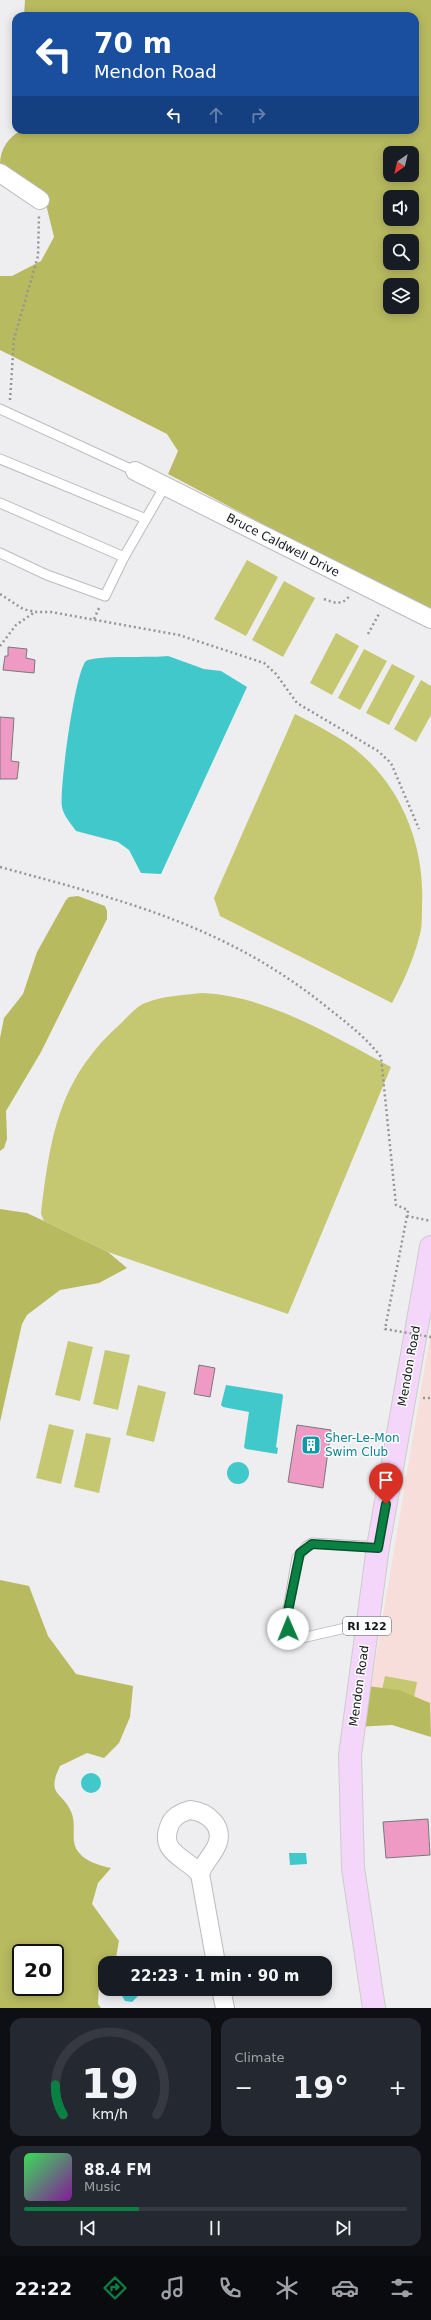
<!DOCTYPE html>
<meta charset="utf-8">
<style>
:root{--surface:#171b24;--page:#242831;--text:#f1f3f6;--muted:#9ea1a6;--line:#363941;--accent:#0b8043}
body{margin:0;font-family:"DejaVu Sans",sans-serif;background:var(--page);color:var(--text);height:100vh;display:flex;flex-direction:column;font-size:15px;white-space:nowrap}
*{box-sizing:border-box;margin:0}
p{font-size:13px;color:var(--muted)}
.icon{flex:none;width:22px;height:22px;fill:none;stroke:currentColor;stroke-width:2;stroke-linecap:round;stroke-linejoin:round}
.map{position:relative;height:2008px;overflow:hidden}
.panel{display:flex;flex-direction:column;gap:10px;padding:10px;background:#0d0f14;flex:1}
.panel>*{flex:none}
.top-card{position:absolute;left:12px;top:12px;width:407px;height:122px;border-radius:12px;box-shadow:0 2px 10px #0003;background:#1a4fa0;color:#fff;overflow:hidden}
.needle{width:26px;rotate:214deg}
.controls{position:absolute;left:383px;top:146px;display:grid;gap:8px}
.controls a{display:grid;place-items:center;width:36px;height:36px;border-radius:8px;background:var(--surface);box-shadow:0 2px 10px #0003;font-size:20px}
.speed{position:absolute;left:12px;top:1944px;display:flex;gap:8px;font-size:20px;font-weight:700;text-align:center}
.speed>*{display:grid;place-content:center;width:52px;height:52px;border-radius:50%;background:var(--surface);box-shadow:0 2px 10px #0003;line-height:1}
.speed .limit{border:2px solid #111;border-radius:6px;background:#fff;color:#111}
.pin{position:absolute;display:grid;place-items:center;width:34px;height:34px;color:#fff;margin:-41px -17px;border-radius:50% 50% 50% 0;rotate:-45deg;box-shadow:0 0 4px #0007}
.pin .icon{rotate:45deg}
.me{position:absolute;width:44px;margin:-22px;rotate:359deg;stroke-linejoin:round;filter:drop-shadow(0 0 3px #0008)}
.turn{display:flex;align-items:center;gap:14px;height:84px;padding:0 16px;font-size:18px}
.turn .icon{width:52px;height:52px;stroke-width:2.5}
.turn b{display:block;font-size:28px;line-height:34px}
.lanes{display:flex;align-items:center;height:38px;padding:0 16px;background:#0003;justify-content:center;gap:20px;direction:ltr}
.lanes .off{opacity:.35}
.big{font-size:30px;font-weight:800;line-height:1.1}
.panel .card{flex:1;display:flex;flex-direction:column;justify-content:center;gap:6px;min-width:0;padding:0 14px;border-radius:12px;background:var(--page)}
.panel .dial{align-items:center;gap:0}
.dial svg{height:104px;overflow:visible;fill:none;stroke:var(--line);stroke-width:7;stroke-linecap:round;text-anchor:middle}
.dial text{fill:var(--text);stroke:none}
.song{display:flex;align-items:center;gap:12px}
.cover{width:48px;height:48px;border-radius:6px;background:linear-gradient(135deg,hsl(130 70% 55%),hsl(290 70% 35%))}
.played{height:4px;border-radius:2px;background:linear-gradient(90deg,var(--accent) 30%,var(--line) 30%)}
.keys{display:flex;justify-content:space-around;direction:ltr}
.heat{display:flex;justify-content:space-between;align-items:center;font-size:22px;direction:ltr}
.panel .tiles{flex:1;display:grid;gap:10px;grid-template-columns:1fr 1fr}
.card:last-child{grid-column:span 2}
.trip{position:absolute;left:98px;top:1956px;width:234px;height:40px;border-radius:12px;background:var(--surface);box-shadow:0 2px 10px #0003;font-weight:800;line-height:40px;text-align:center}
.tabs{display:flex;height:64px;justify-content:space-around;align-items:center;background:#090b0e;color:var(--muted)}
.tabs .icon{width:28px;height:28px}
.tabs .on{color:var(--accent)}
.tabs b{font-size:18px;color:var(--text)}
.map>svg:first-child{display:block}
.education{fill:#f8deda}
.green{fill:#c5c871}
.forest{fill:#b8ba60;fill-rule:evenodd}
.water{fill:#41c8cb}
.building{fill:#ee9ac4;stroke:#7a797a}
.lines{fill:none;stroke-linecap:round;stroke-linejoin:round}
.service-casing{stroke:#bcbcbe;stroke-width:11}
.minor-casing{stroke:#bcbcbe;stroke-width:20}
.primary-casing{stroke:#ccc;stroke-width:24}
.path{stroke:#959596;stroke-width:2.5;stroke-dasharray:2 3;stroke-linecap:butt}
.service{stroke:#fff;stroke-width:9}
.minor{stroke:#fff;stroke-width:18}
.primary{stroke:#f4d6fb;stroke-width:22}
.path-bridge{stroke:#959596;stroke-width:2.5;stroke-dasharray:2 3;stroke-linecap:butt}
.route-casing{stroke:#07532c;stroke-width:10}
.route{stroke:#0b8043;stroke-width:7}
.labels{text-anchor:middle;stroke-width:3;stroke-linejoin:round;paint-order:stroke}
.shield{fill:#fbfcfd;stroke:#5b5b5b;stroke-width:1}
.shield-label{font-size:11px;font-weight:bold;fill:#161616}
.street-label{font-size:12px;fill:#161616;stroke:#fbfcfd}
.culture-label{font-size:12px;fill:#0d838f;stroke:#fbfcfd;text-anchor:start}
</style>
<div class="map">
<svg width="431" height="2008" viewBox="0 0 431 2008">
<rect width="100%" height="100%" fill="#eeeef0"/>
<polygon class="education" points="431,1330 431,1730 366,1717"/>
<g class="green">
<polygon points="247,560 278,577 246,636 214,619"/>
<polygon points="284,581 315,598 283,657 252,640"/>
<polygon points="336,633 359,646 332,695 310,683"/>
<polygon points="364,649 387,661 360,710 338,698"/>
<polygon points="392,664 415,676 389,725 366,713"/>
<polygon points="421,680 431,686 431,715 416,742 394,729"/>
<path d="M 295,714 C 318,726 343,738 362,755 C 404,792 425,850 422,905 C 422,913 422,922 421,930 C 415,956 405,979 392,1003 L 220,916 L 214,898 Z"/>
<path d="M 202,993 C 269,996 332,1036 391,1067 L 288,1314 L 108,1252 L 44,1221 L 41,1214 C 50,1139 58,1081 117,1027 C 125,1020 135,1007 145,1003 C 162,996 183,995 202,993 Z"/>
<polygon points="68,1341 93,1347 80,1401 55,1395"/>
<polygon points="105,1350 130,1355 118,1410 93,1404"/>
<polygon points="138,1385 166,1392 154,1442 126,1435"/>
<polygon points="49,1424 74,1430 61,1484 36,1478"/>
<polygon points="86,1433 111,1438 99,1493 74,1487"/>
<polygon points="385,1676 417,1682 410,1719 377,1713"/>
</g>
<g class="forest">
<path d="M 25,0 L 431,0 L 431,613 L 168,474 L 178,451 L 167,434 L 0,350 L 0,276 L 12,276 L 41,261 L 54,237 L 44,196 L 0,165 C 0,149 8,137 22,130 L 415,130 L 415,16 L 24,16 ZM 390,153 L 412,153 L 412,175 L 390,175 ZM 390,197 L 412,197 L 412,219 L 390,219 ZM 390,241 L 412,241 L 412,263 L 390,263 ZM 390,285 L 412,285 L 412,307 L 390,307 Z"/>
<polygon points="78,896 105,906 107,911 107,919 41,1052 6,1111 7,1139 4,1148 0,1151 0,1038 4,1018 23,994 37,952 66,900 69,897"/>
<polygon points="0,1209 27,1213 44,1221 108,1252 127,1268 99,1283 60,1290 27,1315 22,1324 0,1422"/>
<path d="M 0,1580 L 29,1586 L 48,1636 L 76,1674 L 133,1686 L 130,1717 L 119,1743 L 104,1758 L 87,1753 L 60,1766 C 45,1797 64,1791 72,1814 C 75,1823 73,1832 74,1842 C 77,1859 97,1865 111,1868 L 98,1883 L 92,1904 L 119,1941 L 115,1963 L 105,1963 L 105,1977 L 99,1983 L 98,2004 L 101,2008 L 0,2008 ZM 21,1953 L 55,1953 L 55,1987 L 21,1987 Z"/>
<polygon points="359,1685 399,1690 430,1703 431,1737 392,1725 356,1727"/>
</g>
<g class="water">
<path d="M 168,656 L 204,669 L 221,671 L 247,687 L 161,874 L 141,873 L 129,850 L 118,842 L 76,831 C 72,825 63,815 62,807 C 59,790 75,671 86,661 C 94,655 154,658 168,656 Z"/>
<polygon points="226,1385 282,1394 283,1396 276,1447 278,1448 277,1454 246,1449 244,1447 249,1412 223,1407 221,1405"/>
<circle cx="238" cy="1473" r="11"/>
<circle cx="91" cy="1783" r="10"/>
<polygon points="289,1853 306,1853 307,1864 290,1865"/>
<polygon points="122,1989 137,1989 138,1996 132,2002 125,2001 121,1994"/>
</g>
<g class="building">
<polygon points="8,647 27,649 26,658 35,660 34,673 3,670 5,656 8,656"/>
<polygon points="0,717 14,718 11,761 19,762 17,779 0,779"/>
<polygon points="199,1365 215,1368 210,1397 194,1394"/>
<polygon points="297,1425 331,1430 323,1488 288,1482"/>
<polygon points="428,1819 430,1855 386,1858 383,1822"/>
</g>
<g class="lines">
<defs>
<g id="service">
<polyline points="0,409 135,471"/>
<polyline points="0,459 146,519"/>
<polyline points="0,503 124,557"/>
<polyline points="0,553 47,575 105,596 124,557 165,486"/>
<polyline points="367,1623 302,1638 293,1634 286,1621 297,1558 307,1546 312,1543 378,1547"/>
</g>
<g id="minor">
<polyline points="0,173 40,200"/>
<polyline points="135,471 431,619"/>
<path d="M 190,1810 C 208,1812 226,1827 216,1847 C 211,1857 203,1864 200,1874 C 187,1858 159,1853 169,1827 C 172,1817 180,1813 190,1810 Z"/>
<polyline points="200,1874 216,1963"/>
<polyline points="221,1989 225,2008"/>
</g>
<polyline id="primary" points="374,2008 353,1868 350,1755 378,1547 431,1247"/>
</defs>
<use href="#service" class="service-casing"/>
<use href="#minor" class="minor-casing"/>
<use href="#primary" class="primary-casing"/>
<g class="path">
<polyline points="10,400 14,339 38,256 39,215"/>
<polyline points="0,594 23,609 35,612 51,612 179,635 264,663 276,674 297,703 378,751 391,763 419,829"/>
<path d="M 324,599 C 334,603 343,606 350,595"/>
<polyline points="94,619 100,606"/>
<polyline points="368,634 380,612"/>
<polyline points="0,646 16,625 35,612"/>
<path d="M 0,867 C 121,900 222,924 323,1004 C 344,1021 364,1035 381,1057 L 396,1205 L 408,1210 L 407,1216 L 431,1221"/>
<polyline points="423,1398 431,1398"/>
</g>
<use href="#service" class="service"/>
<use href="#minor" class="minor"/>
<use href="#primary" class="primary"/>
<polyline class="path-bridge" points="407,1216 385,1329 431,1337"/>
</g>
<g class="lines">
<defs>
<polyline id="route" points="288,1629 286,1621 300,1553 312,1544 378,1548 386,1504"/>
</defs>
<use href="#route" class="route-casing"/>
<use href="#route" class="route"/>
</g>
<defs>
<symbol id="building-square" viewBox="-11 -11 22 22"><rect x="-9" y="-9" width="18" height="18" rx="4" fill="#0f9aa8" stroke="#fbfcfd"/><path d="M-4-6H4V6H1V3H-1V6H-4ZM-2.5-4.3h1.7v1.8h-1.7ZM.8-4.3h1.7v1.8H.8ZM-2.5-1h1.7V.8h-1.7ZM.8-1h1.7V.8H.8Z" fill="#fff"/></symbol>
</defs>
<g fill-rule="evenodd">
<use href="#building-square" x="300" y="1434" width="22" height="22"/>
</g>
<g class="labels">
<rect class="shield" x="343" y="1617" width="48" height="18" rx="3"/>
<g class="shield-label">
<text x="367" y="1630">RI 122</text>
</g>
<g class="street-label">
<text transform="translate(283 545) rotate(27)" y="4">Bruce Caldwell Drive</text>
<text transform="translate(409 1366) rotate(-80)" y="4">Mendon Road</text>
<text transform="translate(359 1686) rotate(-82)" y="4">Mendon Road</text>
</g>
<g class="culture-label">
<text x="325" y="1442">Sher-Le-Mon<tspan x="325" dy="14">Swim Club</tspan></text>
</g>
</g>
</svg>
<div class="controls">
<a><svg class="needle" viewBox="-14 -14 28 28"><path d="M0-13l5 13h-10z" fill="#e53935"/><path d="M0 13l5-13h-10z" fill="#9ea1a6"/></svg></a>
<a><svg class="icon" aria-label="sound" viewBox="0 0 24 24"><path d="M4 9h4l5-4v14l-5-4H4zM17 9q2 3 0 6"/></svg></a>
<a><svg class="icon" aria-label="search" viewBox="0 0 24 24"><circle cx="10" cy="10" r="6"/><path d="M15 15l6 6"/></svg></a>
<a><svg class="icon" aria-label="layers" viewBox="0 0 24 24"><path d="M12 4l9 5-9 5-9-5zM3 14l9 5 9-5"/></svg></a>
</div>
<div class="speed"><div class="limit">20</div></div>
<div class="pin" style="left:386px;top:1504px;background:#d93025"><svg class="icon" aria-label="arrive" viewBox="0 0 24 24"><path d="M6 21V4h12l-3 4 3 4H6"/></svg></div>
<svg class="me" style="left:288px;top:1629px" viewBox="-20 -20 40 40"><circle r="19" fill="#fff"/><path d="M0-13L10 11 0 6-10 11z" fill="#0b8043"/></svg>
<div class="trip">22:23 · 1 min · 90 m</div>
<div class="top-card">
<div class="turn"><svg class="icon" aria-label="left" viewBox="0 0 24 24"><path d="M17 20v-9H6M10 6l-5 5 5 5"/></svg><div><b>70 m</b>Mendon Road</div></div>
<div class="lanes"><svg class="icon" aria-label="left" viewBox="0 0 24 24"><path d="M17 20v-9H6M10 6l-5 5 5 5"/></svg><svg class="icon off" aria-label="ahead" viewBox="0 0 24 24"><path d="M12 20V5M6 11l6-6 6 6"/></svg><svg class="icon off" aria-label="right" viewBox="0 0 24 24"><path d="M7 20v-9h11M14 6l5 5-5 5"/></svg></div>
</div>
</div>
<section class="panel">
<div class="tiles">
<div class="card dial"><svg viewBox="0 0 100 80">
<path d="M14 69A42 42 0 1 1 86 69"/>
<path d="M14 69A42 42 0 0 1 8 46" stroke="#0b8043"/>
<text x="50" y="56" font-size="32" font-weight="700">19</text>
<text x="50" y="72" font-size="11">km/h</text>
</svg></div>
<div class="card"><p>Climate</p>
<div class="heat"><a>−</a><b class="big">19°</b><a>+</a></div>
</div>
<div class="card">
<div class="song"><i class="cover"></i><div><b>88.4 FM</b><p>Music</p></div></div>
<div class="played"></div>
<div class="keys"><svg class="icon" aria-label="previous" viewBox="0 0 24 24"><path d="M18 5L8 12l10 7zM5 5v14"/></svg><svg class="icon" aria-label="pause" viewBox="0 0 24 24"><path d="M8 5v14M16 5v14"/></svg><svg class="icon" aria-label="next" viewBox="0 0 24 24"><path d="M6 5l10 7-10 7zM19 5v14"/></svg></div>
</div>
</div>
</section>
<nav class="tabs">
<b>22:22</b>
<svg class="icon on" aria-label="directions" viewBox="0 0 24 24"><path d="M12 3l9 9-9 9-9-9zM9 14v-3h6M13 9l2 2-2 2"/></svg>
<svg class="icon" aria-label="music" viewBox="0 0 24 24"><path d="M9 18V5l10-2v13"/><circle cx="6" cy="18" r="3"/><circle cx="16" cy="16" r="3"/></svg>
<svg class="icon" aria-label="phone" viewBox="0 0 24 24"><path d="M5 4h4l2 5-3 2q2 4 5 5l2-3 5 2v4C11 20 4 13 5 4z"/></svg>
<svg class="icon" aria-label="climate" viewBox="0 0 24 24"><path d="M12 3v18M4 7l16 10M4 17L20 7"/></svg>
<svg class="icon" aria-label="car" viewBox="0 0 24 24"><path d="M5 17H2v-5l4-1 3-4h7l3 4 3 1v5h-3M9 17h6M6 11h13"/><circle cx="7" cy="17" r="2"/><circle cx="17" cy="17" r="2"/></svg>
<svg class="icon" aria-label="filters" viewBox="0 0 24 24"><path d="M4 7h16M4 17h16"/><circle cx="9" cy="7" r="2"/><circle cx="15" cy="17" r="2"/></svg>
</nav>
